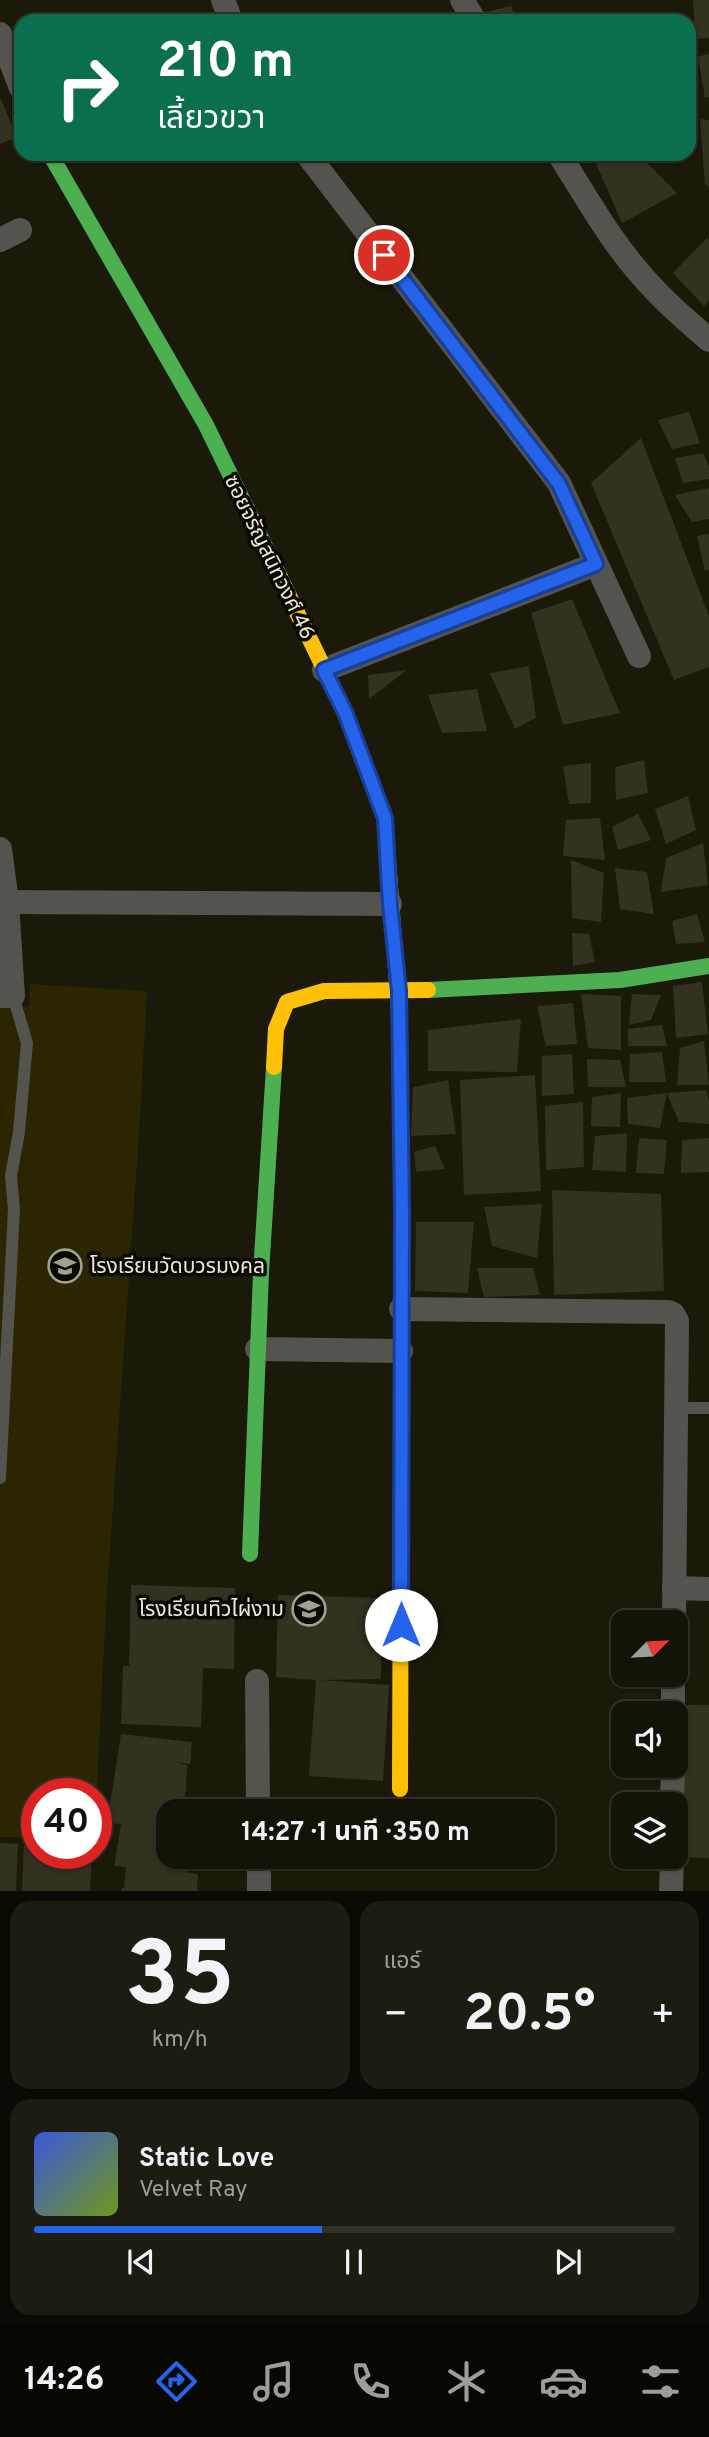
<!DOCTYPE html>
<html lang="th">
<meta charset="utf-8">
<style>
:root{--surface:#141308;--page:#1d1c12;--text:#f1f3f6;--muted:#9d9e9c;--line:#333229;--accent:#2563eb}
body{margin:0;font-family:Overpass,"Noto Sans Thai",sans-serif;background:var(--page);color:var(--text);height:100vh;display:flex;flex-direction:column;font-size:26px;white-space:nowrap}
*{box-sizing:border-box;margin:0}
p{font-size:23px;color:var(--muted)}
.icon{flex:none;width:38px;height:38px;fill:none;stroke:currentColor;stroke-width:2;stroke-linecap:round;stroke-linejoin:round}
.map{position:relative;height:1891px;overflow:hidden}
.drawer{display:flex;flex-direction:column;gap:10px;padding:10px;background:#0b0a04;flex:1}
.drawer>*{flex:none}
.hud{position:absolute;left:14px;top:14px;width:682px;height:147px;border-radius:21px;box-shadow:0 2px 5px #0004,0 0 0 2px var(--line);background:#0b6e4f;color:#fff;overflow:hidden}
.needle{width:46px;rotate:66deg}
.tools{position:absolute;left:611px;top:1610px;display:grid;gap:14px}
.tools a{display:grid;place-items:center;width:77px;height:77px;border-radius:14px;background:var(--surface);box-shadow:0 2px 5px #0004,0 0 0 2px var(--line);font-size:35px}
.speed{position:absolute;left:21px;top:1778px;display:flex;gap:14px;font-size:35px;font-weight:700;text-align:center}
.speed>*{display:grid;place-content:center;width:91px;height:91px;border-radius:50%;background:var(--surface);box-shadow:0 2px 5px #0004,0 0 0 2px var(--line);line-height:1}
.speed .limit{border:10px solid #d22;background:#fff;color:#111}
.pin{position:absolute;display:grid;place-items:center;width:60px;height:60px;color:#fff;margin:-30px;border:4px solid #fff;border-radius:50%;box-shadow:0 2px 7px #0007}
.me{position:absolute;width:77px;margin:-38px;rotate:0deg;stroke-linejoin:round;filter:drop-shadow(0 0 5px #0008)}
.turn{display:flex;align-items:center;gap:24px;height:147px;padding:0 28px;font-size:32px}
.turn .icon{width:91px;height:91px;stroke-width:2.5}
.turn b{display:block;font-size:49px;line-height:60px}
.big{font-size:52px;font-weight:700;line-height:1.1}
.drawer .card{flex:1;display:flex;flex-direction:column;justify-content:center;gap:10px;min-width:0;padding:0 24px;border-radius:21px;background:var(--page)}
.drawer .dial{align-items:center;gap:0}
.dial b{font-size:91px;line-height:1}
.song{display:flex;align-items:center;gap:21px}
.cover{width:84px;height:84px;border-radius:10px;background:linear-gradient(135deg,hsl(230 70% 55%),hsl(80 70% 35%))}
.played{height:7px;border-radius:4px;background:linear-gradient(90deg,var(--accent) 45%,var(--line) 45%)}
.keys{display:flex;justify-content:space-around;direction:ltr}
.heat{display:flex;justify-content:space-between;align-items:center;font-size:38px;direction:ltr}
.drawer .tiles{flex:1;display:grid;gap:10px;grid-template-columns:1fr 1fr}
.card:last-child{grid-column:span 2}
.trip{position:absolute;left:156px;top:1799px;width:399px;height:70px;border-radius:21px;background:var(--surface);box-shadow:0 2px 5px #0004,0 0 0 2px var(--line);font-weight:700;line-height:70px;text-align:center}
.tab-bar{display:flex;height:112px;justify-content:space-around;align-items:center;background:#080803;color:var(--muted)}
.tab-bar .icon{width:49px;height:49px}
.tab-bar .current{color:var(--accent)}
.tab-bar b{font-size:32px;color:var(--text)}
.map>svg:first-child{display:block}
.built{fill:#2b2502}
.building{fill:#343121}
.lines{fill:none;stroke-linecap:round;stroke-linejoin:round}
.lane{stroke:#54534d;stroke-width:12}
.street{stroke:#54534d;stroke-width:24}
.fast{stroke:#4caf50;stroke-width:16}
.slow{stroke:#ffc107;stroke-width:16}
.route-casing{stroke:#184099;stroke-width:18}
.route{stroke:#2563eb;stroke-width:12}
.labels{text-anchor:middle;stroke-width:7;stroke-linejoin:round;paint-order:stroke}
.street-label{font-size:21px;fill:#ece9d9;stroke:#0a0801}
.poi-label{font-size:21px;fill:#ece9d9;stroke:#0a0801;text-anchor:start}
</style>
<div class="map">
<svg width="709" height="1891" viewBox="0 0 709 1891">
<rect width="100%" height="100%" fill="#1b190a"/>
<polygon class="built" points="30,984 147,991 140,1120 106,1607 96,1807 96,1794 37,1794 37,1837 0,1837 0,1008 29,1007"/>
<g class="building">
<polygon points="693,0 709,0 709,38 695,39"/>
<polygon points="511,6 517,21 492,21 486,12"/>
<polygon points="676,12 677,21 655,21 654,19"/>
<polygon points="709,53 709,97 705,98 698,57"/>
<polygon points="0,97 17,137 0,144"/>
<polygon points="700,119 709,120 709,186 705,185"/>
<polygon points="607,154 638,154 677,193 622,223 594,159"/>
<polygon points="707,238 709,240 709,301 704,306 673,273"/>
<polygon points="689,412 700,443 672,449 658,420"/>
<polygon points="641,438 709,616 709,667 674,680 591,483"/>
<polygon points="703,453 709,467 709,479 683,483 675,458"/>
<polygon points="709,488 709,519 692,522 675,495"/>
<polygon points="709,534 709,570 705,571 697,536"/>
<polygon points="572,599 620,713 563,725 531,613"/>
<polygon points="529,666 536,718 515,729 490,673"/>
<polygon points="407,670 369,699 368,675"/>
<polygon points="477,689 487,731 442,733 428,695"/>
<polygon points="644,760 648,793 616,800 615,767"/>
<polygon points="591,763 591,803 569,804 563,766"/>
<polygon points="688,796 696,830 666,844 655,809"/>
<polygon points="638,814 651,840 618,850 612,827"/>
<polygon points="600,818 605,860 563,856 566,820"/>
<polygon points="703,843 708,885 661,892 666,858"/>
<polygon points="571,860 604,873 601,922 572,918"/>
<polygon points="615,868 647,872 654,914 620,909"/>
<polygon points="697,914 705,942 676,944 672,921"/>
<polygon points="572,933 589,934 595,962 573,966"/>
<polygon points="702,982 708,1034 676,1038 673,986"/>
<polygon points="581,994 621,996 621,1050 588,1048"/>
<polygon points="632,994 661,995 651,1020 629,1025"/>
<polygon points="573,1003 577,1044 546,1046 537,1006"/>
<polygon points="521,1019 517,1072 428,1071 428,1030"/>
<polygon points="662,1025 667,1046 628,1046 628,1029"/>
<polygon points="704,1041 709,1085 677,1085 680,1048"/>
<polygon points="662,1052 666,1082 629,1082 630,1054"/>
<polygon points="572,1054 574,1094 542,1096 542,1056"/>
<polygon points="587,1059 620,1060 626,1087 588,1087"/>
<polygon points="535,1075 541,1191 464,1195 460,1080"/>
<polygon points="448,1080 456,1134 411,1136 413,1087"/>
<polygon points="706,1090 709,1100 709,1124 679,1122 667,1093"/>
<polygon points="621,1093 620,1127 591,1126 592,1097"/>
<polygon points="667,1093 660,1128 628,1124 627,1098"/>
<polygon points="583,1102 584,1167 546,1170 545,1106"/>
<polygon points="627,1133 626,1172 592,1170 595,1136"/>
<polygon points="639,1138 667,1140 664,1174 636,1173"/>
<polygon points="709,1138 709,1172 681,1173 682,1140"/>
<polygon points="435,1146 445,1169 416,1172 414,1152"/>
<polygon points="552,1190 661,1194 664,1291 554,1295"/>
<polygon points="542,1204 537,1258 492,1246 484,1207"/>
<polygon points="416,1222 474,1222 468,1293 415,1291"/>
<polygon points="477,1268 533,1268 540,1295 484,1297"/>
<polygon points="131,1585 235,1588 234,1669 203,1668 201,1727 121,1724 123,1666 129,1666"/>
<polygon points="278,1595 382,1598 381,1679 321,1680 389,1685 383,1781 309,1776 316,1680 276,1677"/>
<polygon points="683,1705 709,1705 709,1858 681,1857"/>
<polygon points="121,1734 192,1742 190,1764 175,1762 187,1765 186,1786 184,1808 181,1808 181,1811 168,1811 168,1857 187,1857 186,1872 198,1874 197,1891 121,1891 122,1888 124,1888 126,1867 114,1866 121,1824 107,1823"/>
<polygon points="288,1806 324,1809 324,1811 287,1811"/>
<polygon points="0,1843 18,1844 16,1891 0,1891"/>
<polygon points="24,1843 37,1843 37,1853 92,1853 90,1891 22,1891"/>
</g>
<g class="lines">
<g class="lane">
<polyline points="676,1408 709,1408"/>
<polyline points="0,1478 14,1209 11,1176 19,1132 27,1043 13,996"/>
</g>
<g class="street">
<polyline points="223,0 231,21"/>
<polyline points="462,0 475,21"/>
<polyline points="0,34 21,88"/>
<polyline points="307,154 559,483 639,656"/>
<path d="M 559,154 C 588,200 615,249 653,288 C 670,307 690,323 709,340"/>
<polyline points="0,240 20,230"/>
<polyline points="324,670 596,564"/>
<polyline points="0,849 7,902 13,996 0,996"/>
<polyline points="0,902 390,904"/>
<polyline points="401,1309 668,1312 673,1314 677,1321 674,1622"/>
<polyline points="257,1349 401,1351"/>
<polyline points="674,1588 709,1589"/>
<polyline points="257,1681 258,1811"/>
<polyline points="673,1713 673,1675"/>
<polyline points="672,1804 673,1766"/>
<polyline points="259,1857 259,1891"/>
<polyline points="671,1891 672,1857"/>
</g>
<g class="fast">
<polyline points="50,154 206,425 277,571"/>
<polyline points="428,990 620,980 709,966"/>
<polyline points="399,1010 402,1212 401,1483"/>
<polyline points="250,1554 261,1273 274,1067"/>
</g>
<g class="slow">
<polyline points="277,571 345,712 385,818 399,1010"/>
<polyline points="274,1067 276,1029 287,1002 324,991 428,990"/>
<polyline points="400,1789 401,1483"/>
</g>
</g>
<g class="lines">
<defs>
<polyline id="route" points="384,255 559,484 596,564 324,670 345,712 385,818 390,904 399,991 402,1212 401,1625"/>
</defs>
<use href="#route" class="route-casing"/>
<use href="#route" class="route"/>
</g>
<defs>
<symbol id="school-ring" viewBox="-11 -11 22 22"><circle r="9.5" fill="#0a0801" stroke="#a3a091" stroke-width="1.5"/><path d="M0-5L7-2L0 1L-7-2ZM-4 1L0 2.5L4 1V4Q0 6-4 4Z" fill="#a3a091"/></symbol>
</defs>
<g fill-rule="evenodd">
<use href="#school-ring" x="46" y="1247" width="38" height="38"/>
<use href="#school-ring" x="290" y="1590" width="38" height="38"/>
</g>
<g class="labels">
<g class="street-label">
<text transform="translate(270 557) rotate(64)" y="7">ซอยจรัญสนิทวงศ์ 46</text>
</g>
<g class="poi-label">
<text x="90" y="1273">โรงเรียนวัดบวรมงคล</text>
<text x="284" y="1616" text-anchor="end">โรงเรียนทิวไผ่งาม</text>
</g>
</g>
</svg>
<div class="tools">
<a><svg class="needle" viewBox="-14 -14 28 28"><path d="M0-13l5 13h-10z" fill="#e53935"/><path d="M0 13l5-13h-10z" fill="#9d9e9c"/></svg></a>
<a><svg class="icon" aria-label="sound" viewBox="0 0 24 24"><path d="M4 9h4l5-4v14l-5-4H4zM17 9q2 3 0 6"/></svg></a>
<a><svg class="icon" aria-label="layers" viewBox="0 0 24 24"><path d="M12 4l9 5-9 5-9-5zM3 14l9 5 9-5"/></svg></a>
</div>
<div class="speed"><div class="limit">40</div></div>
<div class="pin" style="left:384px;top:255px;background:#d93025"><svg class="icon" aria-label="arrive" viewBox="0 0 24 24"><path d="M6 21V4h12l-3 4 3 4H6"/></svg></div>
<svg class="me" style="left:401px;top:1625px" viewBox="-20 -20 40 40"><circle r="19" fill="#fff"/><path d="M0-13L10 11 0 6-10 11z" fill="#2563eb"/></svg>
<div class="trip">14:27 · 1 นาที · 350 m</div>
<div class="hud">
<div class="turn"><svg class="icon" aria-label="right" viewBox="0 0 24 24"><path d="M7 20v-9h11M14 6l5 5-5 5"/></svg><div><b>210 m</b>เลี้ยวขวา</div></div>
</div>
</div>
<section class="drawer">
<div class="tiles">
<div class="card dial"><b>35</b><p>km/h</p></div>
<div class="card"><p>แอร์</p>
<div class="heat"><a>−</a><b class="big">20.5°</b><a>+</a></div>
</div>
<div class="card">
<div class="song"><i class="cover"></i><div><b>Static Love</b><p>Velvet Ray</p></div></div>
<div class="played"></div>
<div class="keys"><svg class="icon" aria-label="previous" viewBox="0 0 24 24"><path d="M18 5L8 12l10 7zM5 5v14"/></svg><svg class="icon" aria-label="pause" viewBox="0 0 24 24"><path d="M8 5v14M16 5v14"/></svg><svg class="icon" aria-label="next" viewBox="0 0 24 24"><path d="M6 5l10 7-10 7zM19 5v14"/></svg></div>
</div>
</div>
</section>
<nav class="tab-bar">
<b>14:26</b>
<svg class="icon current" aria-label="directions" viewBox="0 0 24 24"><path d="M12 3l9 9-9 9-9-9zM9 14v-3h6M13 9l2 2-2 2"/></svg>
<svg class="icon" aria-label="music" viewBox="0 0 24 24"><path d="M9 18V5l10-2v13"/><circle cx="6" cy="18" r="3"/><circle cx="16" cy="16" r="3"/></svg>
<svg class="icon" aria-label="phone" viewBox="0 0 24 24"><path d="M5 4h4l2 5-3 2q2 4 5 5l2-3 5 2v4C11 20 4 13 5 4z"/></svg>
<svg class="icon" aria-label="climate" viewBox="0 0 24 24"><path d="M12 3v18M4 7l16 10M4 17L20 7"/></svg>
<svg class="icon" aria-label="car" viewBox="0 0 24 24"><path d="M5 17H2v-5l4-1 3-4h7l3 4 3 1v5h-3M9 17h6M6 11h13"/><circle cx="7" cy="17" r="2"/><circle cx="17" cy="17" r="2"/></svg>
<svg class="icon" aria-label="filters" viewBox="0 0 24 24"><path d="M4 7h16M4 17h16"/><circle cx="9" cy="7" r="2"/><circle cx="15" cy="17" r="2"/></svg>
</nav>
